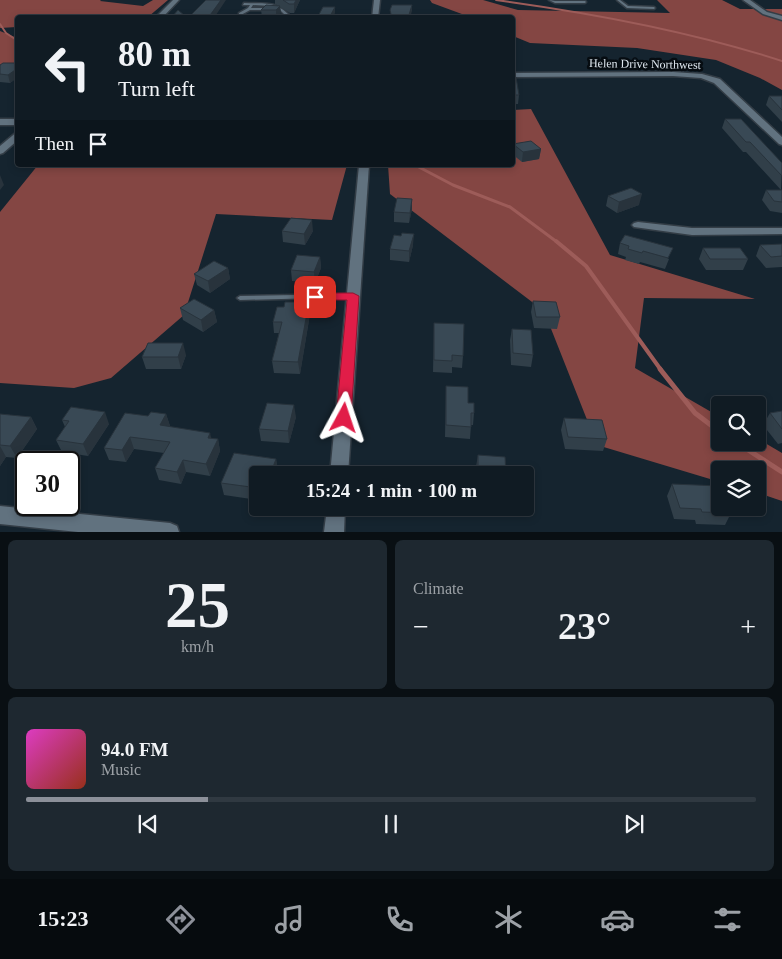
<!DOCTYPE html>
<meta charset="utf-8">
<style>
:root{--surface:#101b23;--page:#1e2830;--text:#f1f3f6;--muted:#9ca1a6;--line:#303941;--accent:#8c9099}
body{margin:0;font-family:Georgia,serif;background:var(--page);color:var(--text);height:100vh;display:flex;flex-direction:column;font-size:19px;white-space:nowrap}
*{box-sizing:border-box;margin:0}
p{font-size:16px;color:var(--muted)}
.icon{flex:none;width:28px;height:28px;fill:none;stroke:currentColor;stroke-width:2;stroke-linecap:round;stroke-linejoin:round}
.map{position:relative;height:532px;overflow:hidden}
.sheet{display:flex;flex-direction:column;gap:8px;padding:8px;background:#090f13;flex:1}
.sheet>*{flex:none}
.hud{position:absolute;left:15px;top:15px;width:500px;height:152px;border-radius:5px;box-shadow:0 2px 8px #0003,0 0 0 1px var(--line);background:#101b23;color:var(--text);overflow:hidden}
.tools{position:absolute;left:711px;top:396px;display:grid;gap:10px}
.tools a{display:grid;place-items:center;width:55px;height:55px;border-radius:5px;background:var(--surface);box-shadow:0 2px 8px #0003,0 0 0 1px var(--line);font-size:25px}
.speed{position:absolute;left:15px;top:451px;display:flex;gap:10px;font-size:25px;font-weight:700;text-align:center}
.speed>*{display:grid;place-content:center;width:65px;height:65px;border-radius:50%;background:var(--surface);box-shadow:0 2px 8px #0003,0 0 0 1px var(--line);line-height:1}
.speed .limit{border:2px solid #111;border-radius:8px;background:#fff;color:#111}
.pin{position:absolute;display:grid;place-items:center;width:42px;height:42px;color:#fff;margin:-21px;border-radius:10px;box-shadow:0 2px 8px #0006}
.me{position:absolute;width:55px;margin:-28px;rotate:5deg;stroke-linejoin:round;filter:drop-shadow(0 0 4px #0008)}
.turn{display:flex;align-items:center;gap:18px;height:105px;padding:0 20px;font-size:22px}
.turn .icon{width:65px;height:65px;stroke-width:2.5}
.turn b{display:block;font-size:35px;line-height:42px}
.then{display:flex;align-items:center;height:48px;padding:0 20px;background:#0003;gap:10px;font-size:19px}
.big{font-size:38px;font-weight:800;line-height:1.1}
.sheet .card{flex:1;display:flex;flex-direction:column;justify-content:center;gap:8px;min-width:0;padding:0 18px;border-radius:8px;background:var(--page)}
.sheet .dial{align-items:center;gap:0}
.dial b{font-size:65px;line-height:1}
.song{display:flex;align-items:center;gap:15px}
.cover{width:60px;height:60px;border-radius:8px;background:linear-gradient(135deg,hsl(310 70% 55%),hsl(10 70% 35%))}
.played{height:5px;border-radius:2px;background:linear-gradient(90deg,var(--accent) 25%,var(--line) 25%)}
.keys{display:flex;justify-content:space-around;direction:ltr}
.heat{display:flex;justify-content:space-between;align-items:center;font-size:28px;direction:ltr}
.sheet .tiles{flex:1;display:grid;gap:8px;grid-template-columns:1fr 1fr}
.card:last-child{grid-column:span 2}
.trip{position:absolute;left:249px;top:466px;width:285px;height:50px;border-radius:5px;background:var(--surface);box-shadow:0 2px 8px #0003,0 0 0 1px var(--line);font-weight:800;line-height:50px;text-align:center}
.tabs{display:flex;height:80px;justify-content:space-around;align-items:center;background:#060b0e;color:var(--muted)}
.tabs .icon{width:35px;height:35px}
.tabs .selected{color:var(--accent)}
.tabs b{font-size:22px;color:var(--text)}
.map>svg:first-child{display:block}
.forest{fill:#844643}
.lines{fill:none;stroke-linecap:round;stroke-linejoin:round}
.stream-far3{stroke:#9d5c59;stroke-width:2}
.stream-far2{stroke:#9d5c59;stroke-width:3}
.stream-far1{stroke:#9d5c59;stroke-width:4}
.stream{stroke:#9d5c59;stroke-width:5}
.lane-casing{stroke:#333d46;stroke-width:3}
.street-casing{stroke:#333d46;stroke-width:3}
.lane{fill:#61727f;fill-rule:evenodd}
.street{fill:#61727f;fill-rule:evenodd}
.wall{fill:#313f49}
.shaded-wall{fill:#28333c}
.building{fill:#394955;stroke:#28333c}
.route{fill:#e11d48;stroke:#92132f}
.labels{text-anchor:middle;stroke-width:5;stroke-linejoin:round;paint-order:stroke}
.far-street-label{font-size:12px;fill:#dfe8f0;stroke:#060c11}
</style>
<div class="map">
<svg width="782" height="532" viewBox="0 0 782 532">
<rect width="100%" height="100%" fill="#15242f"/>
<g class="forest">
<polygon points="0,0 101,0 100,1 143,6 153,0 168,0 148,17 18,18 17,27 0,28"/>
<polygon points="430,0 483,0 518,10 670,13 657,0 722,0 740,9 782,9 782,90 760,78 716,60 637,48 530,43 513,36 512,18 470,17 432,3"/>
<polygon points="0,31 17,38 17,67 0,66"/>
<polygon points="531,109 610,255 755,299 644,298 635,368 720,417 720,442 758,442 758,439 782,453 782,501 758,493 758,470 720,470 720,482 597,445 544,311 390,194 388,165 512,165 513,110"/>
<polygon points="38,165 347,165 332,220 216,214 184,315 111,378 74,388 0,383 0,212"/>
</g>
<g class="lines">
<g class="stream-far3">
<path d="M 496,0 C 592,13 690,31 782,61"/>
<polyline points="0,24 6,33 18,41"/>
</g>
<polyline class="stream-far2" points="415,165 453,185 510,207 557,242"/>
<polyline class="stream-far1" points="556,241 586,266 661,370"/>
<g class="stream">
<polyline points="660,369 695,413 720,432"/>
<polyline points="736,442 782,472"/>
</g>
<defs>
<g id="lane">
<polygon points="549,0 555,1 585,1 586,2 585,3 555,3"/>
<polygon points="617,0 620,0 628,6 654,7 655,8 654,9 627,8"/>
<path d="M 244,3 C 264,4 275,0 290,16 L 287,18 L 281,18 L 286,16 L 280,10 L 250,10 L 241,15 L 239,15 L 239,13 L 248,8 L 250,5 L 243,5 ZM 253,5 L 272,6 L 276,8 L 251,8 Z"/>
<polygon points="353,294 356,296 355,297 240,300 237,298 240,296"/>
</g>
<g id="street">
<polygon points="173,0 179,0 162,18 155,18"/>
<polygon points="374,0 380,0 378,18 372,18"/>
<polygon points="743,0 750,0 767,12 782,16 782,20 763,14"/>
<polygon points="673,72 702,74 720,79 782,137 782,145 779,144 714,83 701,78 673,76 512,77 512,73"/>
<rect x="0" y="119" width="18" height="6"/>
<polygon points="18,131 18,140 3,153 0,154 0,146"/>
<polygon points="359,165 369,165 348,475 330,475"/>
<polygon points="638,222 692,228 782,228 782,234 692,235 634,227 632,225 634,223"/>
<polygon points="0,506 170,523 177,526 179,532 78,532 0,524"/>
<polygon points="327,508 345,508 344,532 324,532"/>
</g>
</defs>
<use href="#lane" class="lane-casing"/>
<use href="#street" class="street-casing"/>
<use href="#lane" class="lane"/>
<use href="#street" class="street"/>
</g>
<g class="wall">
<polygon points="275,0 300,0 294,13 290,13 280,7 281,13 276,17 262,17 261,10 279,6 275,4"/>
<polygon points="18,63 18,77 10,83 0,82 0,65"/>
<polygon points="512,77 519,95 518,104 512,104"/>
<polygon points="769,96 782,96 782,122 766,105"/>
<polygon points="725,119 782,163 781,190 746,152 743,152 722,128"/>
<polygon points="513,144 541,149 539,159 522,162 512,154"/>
<polygon points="766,190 782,190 782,213 770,211 762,200"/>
<polygon points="608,196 639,205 617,213 606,206"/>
<polygon points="412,209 409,223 394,222 394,212"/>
<polygon points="282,231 313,231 305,245 283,242"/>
<polygon points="625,235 669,259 665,269 640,262 639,264 625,260 626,257 618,254 620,243"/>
<polygon points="782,244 782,267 766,268 756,256 760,245"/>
<polygon points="413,245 409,262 390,260 390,249"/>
<polygon points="703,248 748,259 743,270 706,270 699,259"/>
<polygon points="320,257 321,268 315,283 292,281 291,270"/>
<polygon points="228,268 230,279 210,293 197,285 194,274"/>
<polygon points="533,301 560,317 557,329 534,328 531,312"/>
<polygon points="309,302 310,314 300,374 274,373 272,361 279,333 274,333 273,322 284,307"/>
<polygon points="180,308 214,310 217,322 203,332 183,320"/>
<polygon points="434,323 463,356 462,368 452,367 452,373 433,372"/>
<polygon points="512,329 533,355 531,367 511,365 510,340"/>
<polygon points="186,355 181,369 146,369 142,357"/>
<polygon points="446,386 468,403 474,413 473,425 471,425 470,439 445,437"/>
<polygon points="782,411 782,443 778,444 763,425 770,413"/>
<polygon points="0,414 31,417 37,429 17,458 6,457 0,466"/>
<polygon points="166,414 170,426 169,427 212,439 218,439 220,451 210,476 186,472 181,484 159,480 155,468 164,453 134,449 126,462 109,460 104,448 148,416"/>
<polygon points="296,417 289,443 261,441 259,429"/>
<polygon points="564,418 607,439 603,451 565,449 561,430"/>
<polygon points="62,420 109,424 88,456 62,452 56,440 65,427"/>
<polygon points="478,455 506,475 476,475 476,467"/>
<polygon points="276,459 278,471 277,475 258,475 258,500 224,495 221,483"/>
<polygon points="672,484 731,513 725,525 696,524 695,520 674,519 667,496"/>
<polygon points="477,508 506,508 505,513 477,511"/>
</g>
<g class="shaded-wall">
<polygon points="221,0 226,0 214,18 208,18"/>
<polygon points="296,0 300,0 294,13 294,4"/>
<polygon points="412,5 412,11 410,18 408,18"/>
<polygon points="280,6 281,13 276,17 276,10"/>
<polygon points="335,7 335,13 333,18 329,18"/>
<polygon points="18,68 18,77 10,83 8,75"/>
<polygon points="541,149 539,159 522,162 523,152"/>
<polygon points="0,175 4,185 0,190"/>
<polygon points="642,194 639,205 617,213 619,202"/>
<polygon points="412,199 412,209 409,223 410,213"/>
<polygon points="312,220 313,231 305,245 304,234"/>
<polygon points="414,234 413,245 409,262 409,251"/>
<polygon points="320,257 321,268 315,283 314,272"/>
<polygon points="228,268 230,279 210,293 208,281"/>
<polygon points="309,302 310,314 300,374 298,362"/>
<polygon points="214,310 217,322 203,332 201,320"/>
<polygon points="183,343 186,355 181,369 178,357"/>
<polygon points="294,405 296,417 289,443 288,431"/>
<polygon points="105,412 109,424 88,456 83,444"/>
<polygon points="166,414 170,426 164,437 160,425"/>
<polygon points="31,417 37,429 17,458 10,446"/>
<polygon points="210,433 213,445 208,438"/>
<polygon points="130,437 134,449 126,462 122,450"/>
<polygon points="218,439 220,451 210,476 206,464"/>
<polygon points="0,446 6,457 0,466"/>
<polygon points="276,459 278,471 277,475 270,475"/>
<polygon points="183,460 186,472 181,484 177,472"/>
</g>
<g class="building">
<polygon points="206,0 221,0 208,18 188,18"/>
<polygon points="283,0 296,0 294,4 289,4"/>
<polygon points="266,5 280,6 276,10 261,10"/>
<polygon points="392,5 412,5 408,18 392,18 390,10"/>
<polygon points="323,7 335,7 329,18 317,18"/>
<polygon points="178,10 185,16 183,18 171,18"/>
<polygon points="3,63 18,63 18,68 8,75 0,74 0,65"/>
<polygon points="512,77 516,77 519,95 512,95"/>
<polygon points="769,96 782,96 782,110"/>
<polygon points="725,119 741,119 782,163 782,176 750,142 746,142"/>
<polygon points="531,141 541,149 523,152 513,144"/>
<polygon points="631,188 642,194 619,202 608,196"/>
<polygon points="766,190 782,190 782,202 774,201"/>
<polygon points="397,198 412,199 410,213 394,212"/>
<polygon points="291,218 312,220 304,234 282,231"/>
<polygon points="402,233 414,234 409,251 390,249 394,235 401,236"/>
<polygon points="625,235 673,248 668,258 643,251 642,253 628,249 629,246 620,243"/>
<polygon points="782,244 782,256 771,257 760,245"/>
<polygon points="703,248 740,248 748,259 710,259"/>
<polygon points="297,255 320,257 314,272 291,270"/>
<polygon points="214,261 228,268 208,281 194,274"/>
<polygon points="194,299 214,310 201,320 180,308"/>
<polygon points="533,301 556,302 560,317 536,317"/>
<polygon points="285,302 309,302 298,362 272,361 282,322 273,322 277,307 284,307"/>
<polygon points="434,323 464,324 463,356 452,355 452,361 434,360"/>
<polygon points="512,329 531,330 533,355 513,353"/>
<polygon points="148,343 183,343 178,357 142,357"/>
<polygon points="446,386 468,387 468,403 474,403 474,413 471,413 471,427 446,425"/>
<polygon points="267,403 294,405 288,431 259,429"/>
<polygon points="71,407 105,412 83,444 56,440 69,421 62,420"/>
<polygon points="782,411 782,429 770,413"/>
<polygon points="151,412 166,414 160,425 210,433 208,438 218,439 206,464 183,460 177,472 155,468 170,442 130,437 122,450 104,448 125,413 148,416"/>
<polygon points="0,414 31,417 10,446 0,445"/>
<polygon points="564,418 602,420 607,439 568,437"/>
<polygon points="234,453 276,459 270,475 258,475 258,488 221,483"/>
<polygon points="478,455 505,457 506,475 478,475"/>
<polygon points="672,484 720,486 720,508 729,508 731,513 702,512 701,509 680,508"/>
</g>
<polygon class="route" points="315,293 353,293 359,296 351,418 349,422 344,424 338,422 336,418 347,300 311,300 309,297 311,294"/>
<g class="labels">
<g class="far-street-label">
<text transform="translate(645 64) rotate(1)" y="4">Helen Drive Northwest</text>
</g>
</g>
</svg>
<div class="tools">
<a><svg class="icon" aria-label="search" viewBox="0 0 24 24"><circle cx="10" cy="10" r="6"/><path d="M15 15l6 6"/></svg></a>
<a><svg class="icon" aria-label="layers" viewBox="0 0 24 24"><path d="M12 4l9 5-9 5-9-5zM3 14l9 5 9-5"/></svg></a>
</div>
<div class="speed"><div class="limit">30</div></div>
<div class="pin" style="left:315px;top:297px;background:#d93025"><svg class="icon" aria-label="arrive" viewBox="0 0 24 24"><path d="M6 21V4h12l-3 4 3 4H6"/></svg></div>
<svg class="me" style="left:344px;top:418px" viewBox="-20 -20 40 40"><path d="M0-17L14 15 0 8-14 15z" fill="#e11d48" stroke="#fff" stroke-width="4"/></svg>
<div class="trip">15:24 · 1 min · 100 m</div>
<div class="hud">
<div class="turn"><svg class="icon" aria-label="left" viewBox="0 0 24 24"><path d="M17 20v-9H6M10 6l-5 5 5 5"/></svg><div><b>80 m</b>Turn left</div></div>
<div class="then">Then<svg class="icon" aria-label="arrive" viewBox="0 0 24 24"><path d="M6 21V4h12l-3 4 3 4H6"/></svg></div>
</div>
</div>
<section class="sheet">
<div class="tiles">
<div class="card dial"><b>25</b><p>km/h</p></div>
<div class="card"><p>Climate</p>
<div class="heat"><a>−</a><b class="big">23°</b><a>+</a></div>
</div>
<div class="card">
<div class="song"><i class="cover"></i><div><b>94.0 FM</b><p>Music</p></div></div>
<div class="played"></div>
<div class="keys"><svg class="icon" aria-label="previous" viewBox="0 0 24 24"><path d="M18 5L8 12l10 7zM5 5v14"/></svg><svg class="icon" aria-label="pause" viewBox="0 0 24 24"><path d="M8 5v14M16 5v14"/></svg><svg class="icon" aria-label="next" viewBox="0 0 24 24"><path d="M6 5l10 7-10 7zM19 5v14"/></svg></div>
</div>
</div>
</section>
<nav class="tabs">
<b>15:23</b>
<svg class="icon selected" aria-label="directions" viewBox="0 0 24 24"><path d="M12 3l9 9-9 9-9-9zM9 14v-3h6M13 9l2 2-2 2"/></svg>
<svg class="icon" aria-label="music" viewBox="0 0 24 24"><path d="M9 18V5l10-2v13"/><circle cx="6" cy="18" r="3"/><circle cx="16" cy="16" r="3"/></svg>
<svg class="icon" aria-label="phone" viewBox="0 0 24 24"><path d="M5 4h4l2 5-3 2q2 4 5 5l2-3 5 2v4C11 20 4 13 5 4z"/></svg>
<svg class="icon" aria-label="climate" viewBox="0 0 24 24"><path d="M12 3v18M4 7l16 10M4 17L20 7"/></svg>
<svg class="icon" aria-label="car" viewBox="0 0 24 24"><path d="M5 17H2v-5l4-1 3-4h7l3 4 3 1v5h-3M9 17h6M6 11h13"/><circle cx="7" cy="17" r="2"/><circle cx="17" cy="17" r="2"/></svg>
<svg class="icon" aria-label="filters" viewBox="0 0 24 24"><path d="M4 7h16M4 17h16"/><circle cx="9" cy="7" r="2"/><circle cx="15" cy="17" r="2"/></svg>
</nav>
